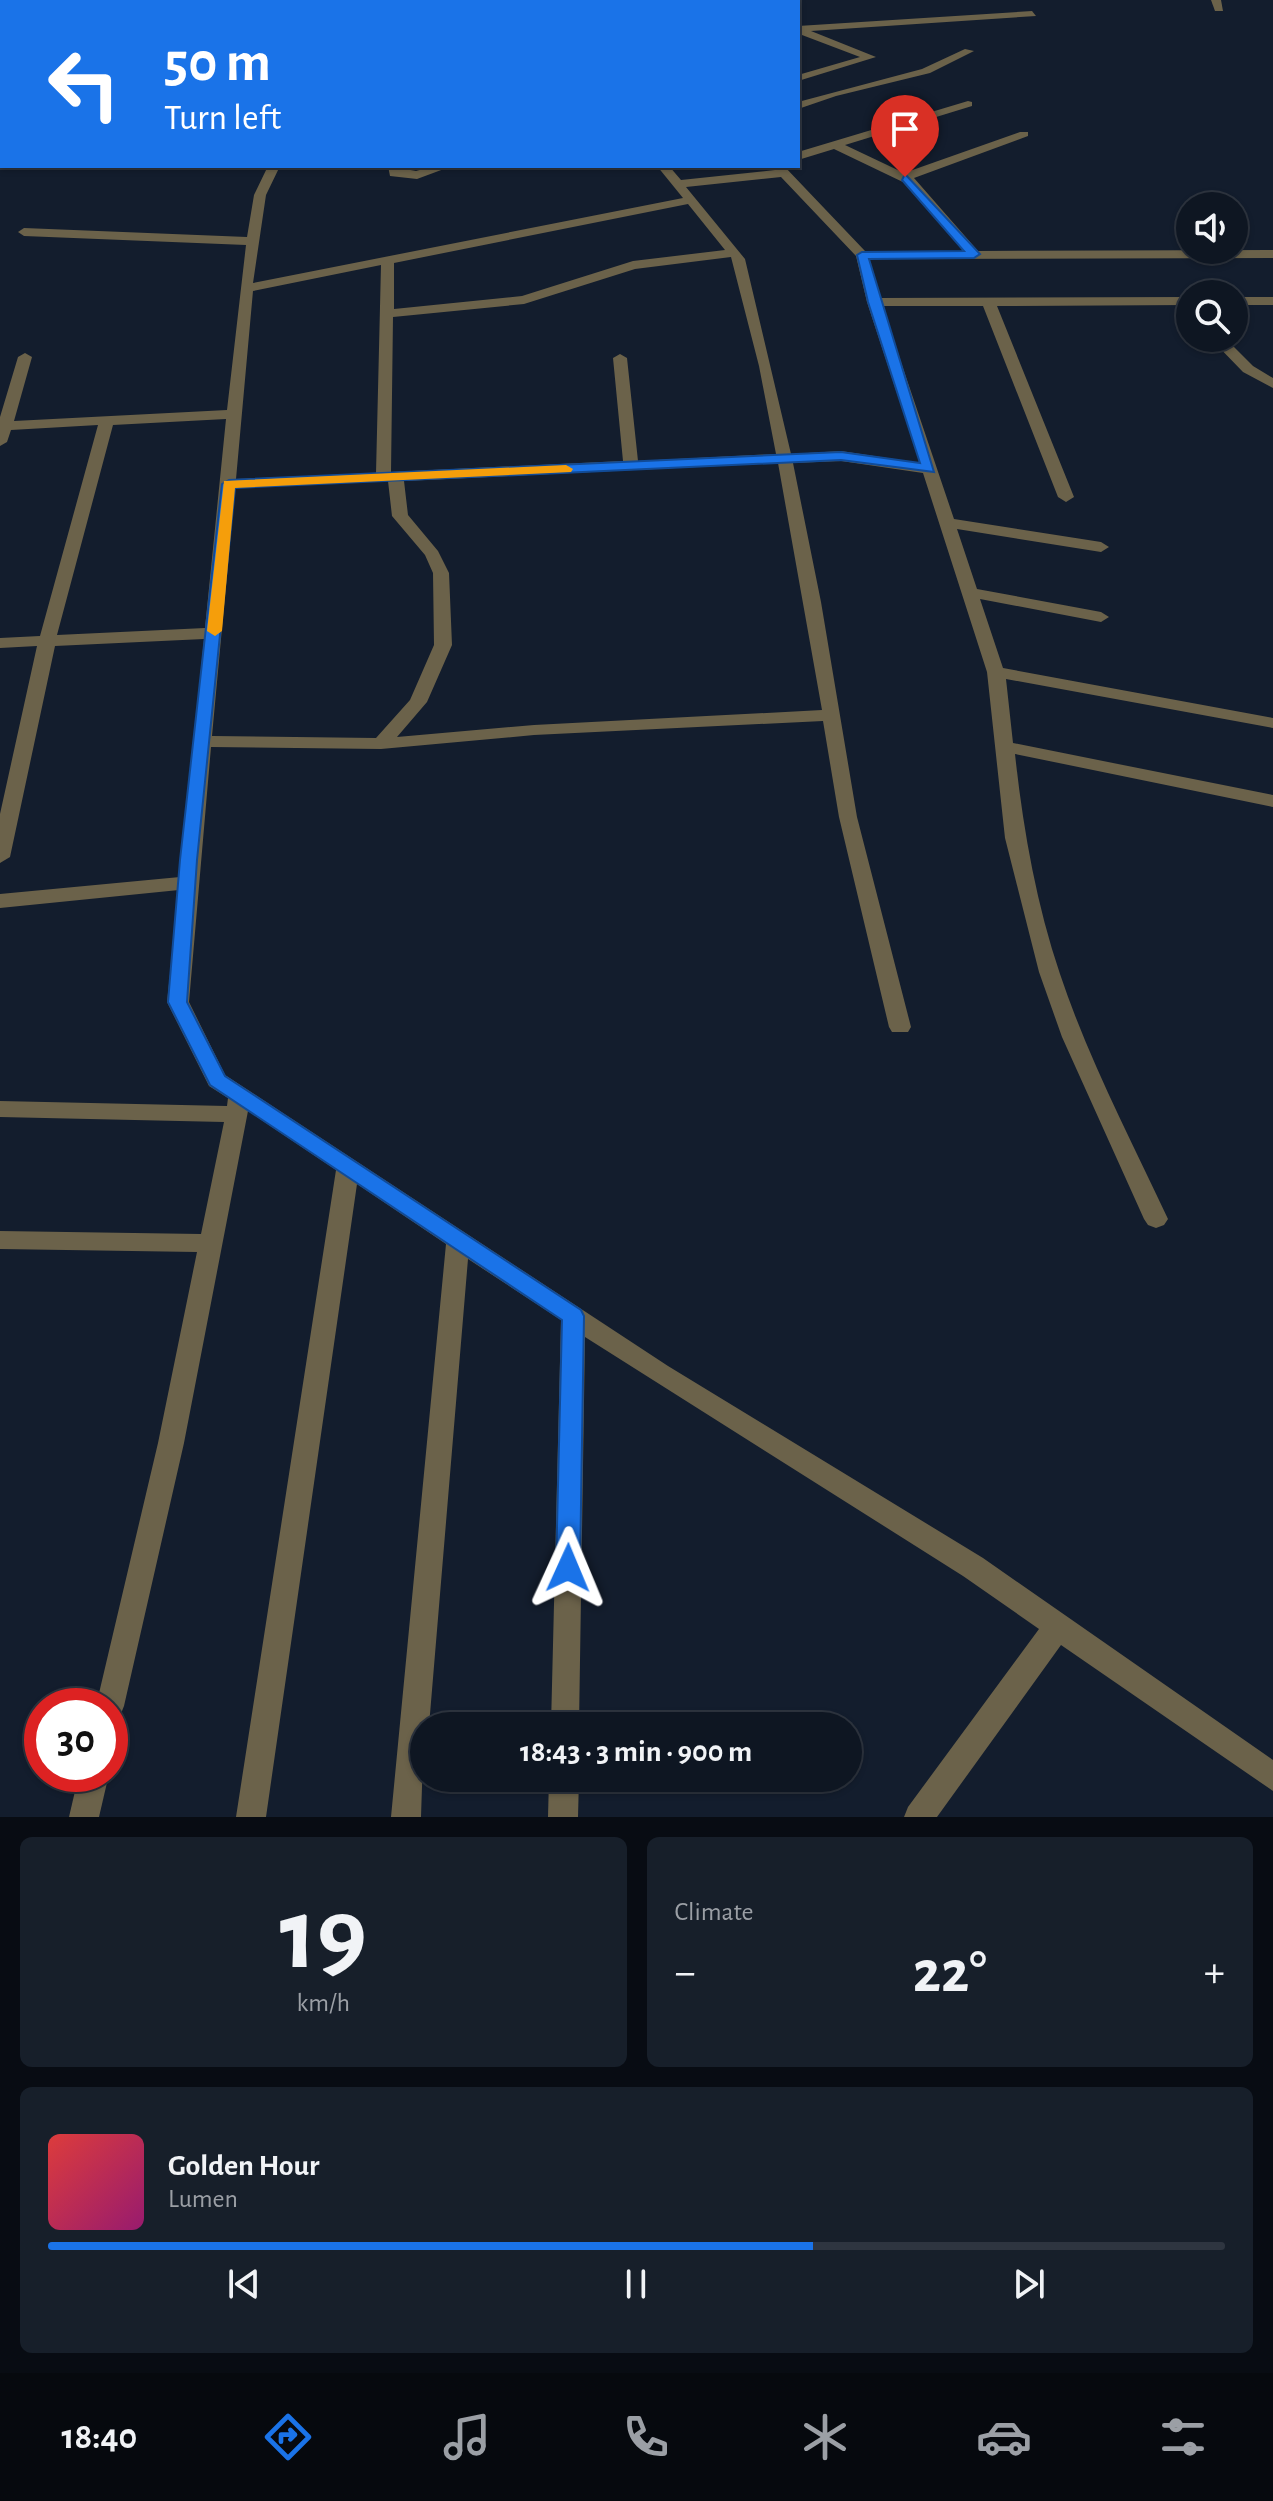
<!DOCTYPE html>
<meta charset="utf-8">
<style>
:root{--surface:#0e1622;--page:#171f2a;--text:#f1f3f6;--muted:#9b9fa5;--line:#2e3540;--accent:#1a73e8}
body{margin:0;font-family:"Alegreya Sans",sans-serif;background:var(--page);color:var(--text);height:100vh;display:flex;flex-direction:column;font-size:30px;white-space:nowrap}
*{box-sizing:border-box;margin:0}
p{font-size:26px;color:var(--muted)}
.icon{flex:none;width:44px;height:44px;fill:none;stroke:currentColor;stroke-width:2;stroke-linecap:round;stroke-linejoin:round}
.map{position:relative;height:1817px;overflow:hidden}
.sheet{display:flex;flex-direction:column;gap:20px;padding:20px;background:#080c13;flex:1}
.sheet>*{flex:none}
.top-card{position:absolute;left:0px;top:0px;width:800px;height:168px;box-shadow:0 2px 6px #0004,0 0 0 2px var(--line);background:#1a73e8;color:#fff;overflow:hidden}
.tools{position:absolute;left:1176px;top:192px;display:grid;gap:16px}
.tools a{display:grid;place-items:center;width:72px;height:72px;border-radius:50%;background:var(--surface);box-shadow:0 2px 6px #0004,0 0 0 2px var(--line);font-size:40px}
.speed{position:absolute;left:24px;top:1688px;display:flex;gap:16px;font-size:40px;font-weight:700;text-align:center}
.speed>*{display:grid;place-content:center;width:104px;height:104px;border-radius:50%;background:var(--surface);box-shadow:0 2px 6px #0004,0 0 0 2px var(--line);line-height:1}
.speed .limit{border:12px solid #d22;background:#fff;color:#111}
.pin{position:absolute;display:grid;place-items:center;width:68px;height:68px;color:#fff;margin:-82px -34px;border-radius:50% 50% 50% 0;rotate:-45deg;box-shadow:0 0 8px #0007}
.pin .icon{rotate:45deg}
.me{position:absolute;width:88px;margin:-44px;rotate:1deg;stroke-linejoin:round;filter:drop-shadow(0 0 6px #0008)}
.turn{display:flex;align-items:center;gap:28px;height:168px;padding:0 32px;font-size:36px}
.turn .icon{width:104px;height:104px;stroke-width:2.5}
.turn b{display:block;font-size:56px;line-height:68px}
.big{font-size:60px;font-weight:700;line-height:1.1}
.sheet .tile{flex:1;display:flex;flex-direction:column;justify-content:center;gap:12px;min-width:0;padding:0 28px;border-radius:12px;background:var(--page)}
.sheet .dial{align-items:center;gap:0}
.dial b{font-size:104px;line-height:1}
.song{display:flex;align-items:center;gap:24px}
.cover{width:96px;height:96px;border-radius:12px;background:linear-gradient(135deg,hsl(0 70% 55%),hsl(320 70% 35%))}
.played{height:8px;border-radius:4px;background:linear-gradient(90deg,var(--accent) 65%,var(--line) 65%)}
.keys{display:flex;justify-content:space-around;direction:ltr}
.heat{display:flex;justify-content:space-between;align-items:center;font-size:44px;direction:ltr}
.sheet .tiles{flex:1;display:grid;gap:20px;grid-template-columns:1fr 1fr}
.tile:last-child{grid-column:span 2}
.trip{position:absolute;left:410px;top:1712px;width:452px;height:80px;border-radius:40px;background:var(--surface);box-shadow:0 2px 6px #0004,0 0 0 2px var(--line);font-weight:700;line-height:80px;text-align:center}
.dock{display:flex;height:128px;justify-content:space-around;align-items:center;background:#06090e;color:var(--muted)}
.dock .icon{width:56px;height:56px}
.dock .current{color:var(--accent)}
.dock b{font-size:36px;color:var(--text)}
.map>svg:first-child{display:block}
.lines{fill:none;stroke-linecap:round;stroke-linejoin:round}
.path{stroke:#5e6775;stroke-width:3;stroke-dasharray:3 2;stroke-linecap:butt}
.minor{fill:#6b624a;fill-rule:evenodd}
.wall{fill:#62341f}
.route{fill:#1a73e8;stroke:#114b97;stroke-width:2}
.slow{fill:#f59e0b}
</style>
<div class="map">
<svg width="1273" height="1817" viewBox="0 0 1273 1817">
<rect width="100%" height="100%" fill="#131d2d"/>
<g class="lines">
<g class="path">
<polyline points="489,0 511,2"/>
<polyline points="678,2 704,0"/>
</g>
<g class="minor">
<polygon points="1211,0 1221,0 1223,11 1215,11"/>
<polygon points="1032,11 1036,16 811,31 876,57 798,81 798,75 860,57 802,35 798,32 798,26"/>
<rect x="0" y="13" width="2" height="6"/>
<rect x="0" y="38" width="2" height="6"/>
<polygon points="965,49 974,51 930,73 836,96 798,109 798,102 922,69"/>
<path d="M 968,101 L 972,102 L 972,106 L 845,145 L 904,173 L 1020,132 L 1028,132 L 1028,136 L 914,178 L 978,251 L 1273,250 L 1273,258 L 869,259 L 880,298 L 1190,297 L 1190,305 L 997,306 L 1074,497 L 1066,502 L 1058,497 L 983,306 L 882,306 L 954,519 L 1101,542 L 1109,547 L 1101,552 L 957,529 L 977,589 L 1101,612 L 1109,617 L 1101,622 L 980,599 L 1003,668 L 1273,718 L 1273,728 L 1006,679 L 1013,743 L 1273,795 L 1273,807 L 1015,754 C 1023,828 1036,903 1060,974 C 1088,1058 1130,1138 1168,1219 L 1164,1225 L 1156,1228 L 1148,1225 L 1144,1219 L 1062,1037 L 1039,972 L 1005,838 L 987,672 L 923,473 L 841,461 L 793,463 L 821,602 L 857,817 L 911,1027 L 908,1032 L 892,1032 L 889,1027 L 839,817 L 823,721 L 534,735 L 381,749 L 211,747 L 189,1002 L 225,1075 L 668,1366 L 983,1558 L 1273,1760 L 1273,1791 L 1061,1645 L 937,1817 L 904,1817 L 908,1807 L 1039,1629 L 963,1576 L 585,1337 L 579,1726 L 551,1726 L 561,1320 L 468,1259 L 429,1726 L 424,1726 L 421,1817 L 391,1817 L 446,1244 L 357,1184 L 266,1817 L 236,1817 L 336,1170 L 248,1111 L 184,1443 L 124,1706 L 120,1716 L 110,1720 L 110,1706 L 96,1706 L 158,1443 L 197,1252 L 0,1249 L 0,1231 L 201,1234 L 224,1122 L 0,1117 L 0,1101 L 227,1106 L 228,1098 L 209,1086 L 167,1002 L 179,890 L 0,908 L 0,894 L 180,877 L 204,639 L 55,646 L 10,857 L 0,863 L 0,814 L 37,646 L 0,648 L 0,638 L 40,636 L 98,425 L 11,430 L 7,442 L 0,446 L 0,417 L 18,357 L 25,353 L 32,357 L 14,421 L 227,410 L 246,245 L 24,236 L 18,232 L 24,228 L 247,237 L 254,195 L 268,166 L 280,166 L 266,195 L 253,283 L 683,198 L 657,166 L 669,166 L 681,180 L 775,170 L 771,166 L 784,166 L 865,251 L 964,251 L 907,184 L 834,149 L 798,160 L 798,152 ZM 781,177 L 856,256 L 867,302 L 920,463 L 841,451 L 791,454 L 745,259 L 686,187 ZM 688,204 L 725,250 L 633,261 L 522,296 L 394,309 L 394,263 ZM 731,257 L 759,366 L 776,454 L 638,461 L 627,358 L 620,354 L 613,358 L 623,461 L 391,472 L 393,317 L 524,304 L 635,269 ZM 381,265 L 376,473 L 236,479 L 253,291 ZM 226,419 L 205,628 L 57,635 L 113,425 ZM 778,463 L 822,710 L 534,725 L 397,737 L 427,702 L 452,645 L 449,573 L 438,551 L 408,515 L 404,481 ZM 388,481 L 392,516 L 425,555 L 433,573 L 434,645 L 410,700 L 376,738 L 212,736 L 235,488 Z"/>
<polygon points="388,166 416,171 434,166 452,166 417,179 390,176"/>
<rect x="1234" y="297" width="39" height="8"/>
<polygon points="1210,338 1225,338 1253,366 1273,378 1273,388 1243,372"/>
<polygon points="79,1774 109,1774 99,1817 69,1817"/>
<polygon points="549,1778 579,1778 578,1817 548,1817"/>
</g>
</g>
<rect class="wall" x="0" y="116" width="2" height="21"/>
<polygon class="route" points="905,174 980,254 974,258 869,259 934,472 841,460 235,488 197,860 187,1002 225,1076 581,1310 584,1316 580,1568 577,1576 568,1579 559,1576 556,1568 562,1320 210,1085 168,1002 180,860 222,484 229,480 841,452 920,463 868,302 857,255 862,252 964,251 902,180"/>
<polygon class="slow" points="566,465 573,469 571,472 235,488 222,631 215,636 207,631 224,481"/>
</svg>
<div class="tools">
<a><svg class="icon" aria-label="sound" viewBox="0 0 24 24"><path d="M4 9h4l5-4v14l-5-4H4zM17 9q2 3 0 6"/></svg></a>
<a><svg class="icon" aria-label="search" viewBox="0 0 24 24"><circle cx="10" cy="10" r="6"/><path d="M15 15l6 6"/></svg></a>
</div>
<div class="speed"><div class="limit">30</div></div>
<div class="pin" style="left:905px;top:177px;background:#d93025"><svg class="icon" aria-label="arrive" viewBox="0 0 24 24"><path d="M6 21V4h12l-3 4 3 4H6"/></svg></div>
<svg class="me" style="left:568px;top:1568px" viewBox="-20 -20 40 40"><path d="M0-17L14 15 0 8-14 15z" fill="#1a73e8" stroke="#fff" stroke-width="4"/></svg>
<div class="trip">18:43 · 3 min · 900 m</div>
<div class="top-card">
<div class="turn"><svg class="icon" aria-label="left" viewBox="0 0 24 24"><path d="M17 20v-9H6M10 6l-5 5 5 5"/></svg><div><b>50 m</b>Turn left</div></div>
</div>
</div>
<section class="sheet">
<div class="tiles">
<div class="tile dial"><b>19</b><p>km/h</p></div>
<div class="tile"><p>Climate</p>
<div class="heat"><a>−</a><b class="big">22°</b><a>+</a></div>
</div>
<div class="tile">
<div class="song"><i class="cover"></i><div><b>Golden Hour</b><p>Lumen</p></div></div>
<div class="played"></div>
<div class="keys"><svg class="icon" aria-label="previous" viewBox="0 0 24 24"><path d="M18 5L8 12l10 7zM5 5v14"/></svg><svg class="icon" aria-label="pause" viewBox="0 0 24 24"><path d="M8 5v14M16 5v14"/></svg><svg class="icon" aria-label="next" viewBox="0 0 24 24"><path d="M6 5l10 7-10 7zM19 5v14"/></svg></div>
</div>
</div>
</section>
<nav class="dock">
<b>18:40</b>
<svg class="icon current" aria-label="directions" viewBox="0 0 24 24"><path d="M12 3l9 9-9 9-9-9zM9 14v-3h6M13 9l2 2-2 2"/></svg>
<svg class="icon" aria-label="music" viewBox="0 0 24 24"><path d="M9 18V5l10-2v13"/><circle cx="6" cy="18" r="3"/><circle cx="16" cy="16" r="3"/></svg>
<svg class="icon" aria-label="phone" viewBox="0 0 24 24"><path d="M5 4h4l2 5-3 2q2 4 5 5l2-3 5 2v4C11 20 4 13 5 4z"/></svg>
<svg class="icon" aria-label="climate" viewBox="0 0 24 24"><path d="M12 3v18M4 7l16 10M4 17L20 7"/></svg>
<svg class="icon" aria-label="car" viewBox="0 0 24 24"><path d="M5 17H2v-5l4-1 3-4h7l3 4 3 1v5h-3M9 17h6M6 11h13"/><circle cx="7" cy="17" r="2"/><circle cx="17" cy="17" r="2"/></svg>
<svg class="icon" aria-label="filters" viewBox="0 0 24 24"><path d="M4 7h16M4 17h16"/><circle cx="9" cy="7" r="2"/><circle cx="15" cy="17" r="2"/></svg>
</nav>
